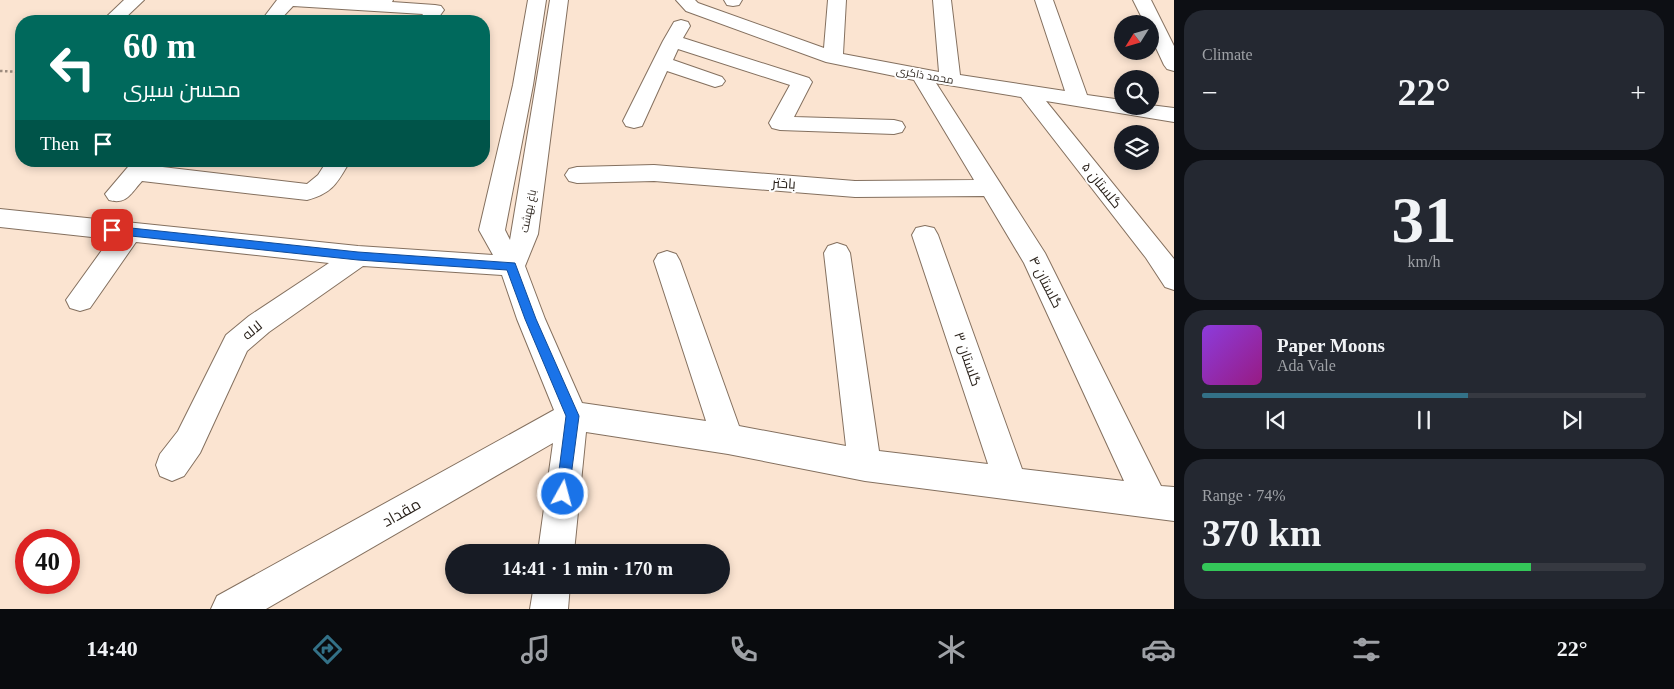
<!DOCTYPE html>
<meta charset="utf-8">
<style>
:root{--surface:#171b24;--page:#242831;--text:#f1f3f6;--muted:#9ea1a6;--line:#363941;--accent:#337187}
body{margin:0;font-family:"Times New Roman",Cairo,serif;background:var(--page);color:var(--text);height:100vh;display:flex;flex-direction:column;font-size:19px;white-space:nowrap}
*{box-sizing:border-box;margin:0}
p{font-size:16px;color:var(--muted)}
.icon{flex:none;width:28px;height:28px;fill:none;stroke:currentColor;stroke-width:2;stroke-linecap:round;stroke-linejoin:round}
.map{position:relative;flex:1;overflow:hidden}
.drawer{display:flex;flex-direction:column;gap:10px;padding:10px;background:#0d0f14;width:500px}
.drawer>*{flex:none}
.top-card{position:absolute;left:15px;top:15px;width:475px;height:152px;border-radius:20px;box-shadow:0 2px 8px #0003;background:#00695c;color:#fff;overflow:hidden}
.needle{width:32px;rotate:233deg}
.buttons{position:absolute;left:1114px;top:15px;display:grid;gap:10px}
.buttons a{display:grid;place-items:center;width:45px;height:45px;border-radius:50%;background:var(--surface);box-shadow:0 2px 8px #0003;font-size:25px}
.speed{position:absolute;left:15px;top:529px;display:flex;gap:10px;font-size:25px;font-weight:700;text-align:center}
.speed>*{display:grid;place-content:center;width:65px;height:65px;border-radius:50%;background:var(--surface);box-shadow:0 2px 8px #0003;line-height:1}
.speed .limit{border:8px solid #d22;background:#fff;color:#111}
.pin{position:absolute;display:grid;place-items:center;width:42px;height:42px;color:#fff;margin:-21px;border-radius:10px;box-shadow:0 2px 8px #0006}
.me{position:absolute;width:55px;margin:-28px;rotate:7deg;stroke-linejoin:round;filter:drop-shadow(0 0 4px #0008)}
.turn{display:flex;align-items:center;gap:18px;height:105px;padding:0 25px;font-size:22px}
.turn .icon{width:65px;height:65px;stroke-width:2.5}
.turn b{display:block;font-size:35px;line-height:42px}
.then{display:flex;align-items:center;height:48px;padding:0 25px;background:#0003;gap:10px;font-size:19px}
.big{font-size:38px;font-weight:700;line-height:1.1}
.drawer .widget{flex:1;display:flex;flex-direction:column;justify-content:center;gap:8px;min-width:0;padding:0 18px;border-radius:20px;background:var(--page)}
.drawer .dial{align-items:center;gap:0}
.dial b{font-size:65px;line-height:1}
.song{display:flex;align-items:center;gap:15px}
.cover{width:60px;height:60px;border-radius:8px;background:linear-gradient(135deg,hsl(270 70% 55%),hsl(310 70% 35%))}
.played{height:5px;border-radius:2px;background:linear-gradient(90deg,var(--accent) 60%,var(--line) 60%)}
.keys{display:flex;justify-content:space-around;direction:ltr}
.heat{display:flex;justify-content:space-between;align-items:center;font-size:28px;direction:ltr}
.charge{height:8px;border-radius:4px;background:linear-gradient(90deg,#34c759 74%,var(--line) 0)}
.trip{position:absolute;left:445px;top:544px;width:285px;height:50px;border-radius:25px;background:var(--surface);box-shadow:0 2px 8px #0003;font-weight:700;line-height:50px;text-align:center}
.tab-bar{display:flex;height:80px;justify-content:space-around;align-items:center;background:#090b0e;color:var(--muted)}
.tab-bar .icon{width:35px;height:35px}
.tab-bar .active{color:var(--accent)}
.tab-bar b{font-size:22px;color:var(--text)}
main{display:flex;flex:1;min-height:0}
.map>svg:first-child{display:block}
.lines{fill:none;stroke-linecap:round;stroke-linejoin:round}
.minor-casing{stroke:#84705f;stroke-width:2}
.path{stroke:#9c8b7e;stroke-width:2.5;stroke-dasharray:2.5 2.5;stroke-linecap:butt}
.minor{fill:#fff;fill-rule:evenodd}
.route{fill:#1a73e8;stroke:#114b97}
.labels{text-anchor:middle;stroke-width:4;stroke-linejoin:round;paint-order:stroke}
.far-street-label{font-size:11px;fill:#271f18;stroke:#fff}
.street-label{font-size:14px;fill:#271f18;stroke:#fff}
.near-street-label{font-size:16px;fill:#271f18;stroke:#fff}
</style>
<main>
<div class="map">
<svg width="1174" height="609" viewBox="0 0 1174 609">
<rect width="100%" height="100%" fill="#fbe4d1"/>
<g class="lines">
<defs>
<g id="minor">
<polygon points="124,0 144,0 122,21 102,21"/>
<polygon points="277,0 393,0 392,2 435,5 441,6 444,10 436,21 418,21 423,14 293,6 279,21 261,21"/>
<polygon points="528,0 546,0 533,85 505,230 510,240 550,0 568,0 538,234 525,266 545,319 582,403 706,421 654,261 658,254 667,251 676,254 680,261 739,426 846,446 824,253 828,246 837,243 846,246 850,253 879,451 988,464 912,235 916,228 925,226 934,228 938,235 1022,469 1124,481 1024,263 984,196 855,197 654,181 577,183 569,181 565,175 569,169 577,167 654,165 855,181 974,180 914,80 826,62 686,11 676,0 695,0 698,3 824,48 828,0 846,0 843,54 939,72 933,0 951,0 960,75 1065,91 1035,0 1053,0 1087,95 1122,100 1122,106 1150,106 1150,105 1174,108 1174,122 1046,101 1174,259 1174,290 1165,287 1146,258 1021,97 936,83 1045,253 1161,486 1174,487 1174,521 865,481 728,454 586,432 574,552 538,552 553,443 266,609 211,609 217,596 554,410 517,319 502,275 363,266 269,332 247,351 200,453 184,476 172,481 160,476 156,465 160,454 178,431 226,335 249,316 329,263 136,242 90,308 80,311 70,308 66,300 110,239 0,227 0,209 358,246 493,255 479,230 513,85"/>
<polygon points="724,0 742,0 739,5 733,6 727,5"/>
<polygon points="1133,0 1151,0 1174,46 1174,71 1167,69 1164,65 1150,35 1150,24 1145,24"/>
<polygon points="681,20 688,22 690,26 683,38 809,78 812,82 794,117 894,120 902,122 905,127 902,132 894,134 780,130 772,128 769,123 790,85 678,49 673,60 722,77 725,81 722,85 715,87 667,71 642,126 634,128 626,126 623,121 663,41 674,22"/>
<path d="M 133,161 L 157,161 L 154,166 L 307,184 L 318,175 L 327,161 L 350,161 C 337,183 333,193 307,200 L 142,181 C 131,193 127,205 109,200 L 105,194 Z"/>
<polygon points="534,585 570,585 568,609 530,609"/>
</g>
</defs>
<use href="#minor" class="minor-casing"/>
<polyline class="path" points="0,71 21,72"/>
<use href="#minor" class="minor"/>
</g>
<polygon class="route" points="112,226 358,252 515,263 536,319 579,416 568,499 563,501 558,499 556,494 566,416 525,319 507,270 358,260 112,234 107,230"/>
<g class="labels">
<g class="far-street-label">
<text transform="translate(925 75) rotate(10)" y="4">محمد ذاکری</text>
<text transform="translate(528 211) rotate(-79)" y="4">باغ بهشت</text>
</g>
<g class="street-label">
<text transform="translate(784 183) rotate(4)" y="5">باختر</text>
<text transform="translate(1102 185) rotate(51)" y="5">گلستان ۵</text>
<text transform="translate(1046 282) rotate(63)" y="5">گلستان ۴</text>
<text transform="translate(252 330) rotate(-39)" y="5">لاله</text>
<text transform="translate(968 359) rotate(71)" y="5">گلستان ۳</text>
</g>
<g class="near-street-label">
<text transform="translate(401 512) rotate(-29)" y="6">مقداد</text>
</g>
</g>
</svg>
<div class="buttons">
<a><svg class="needle" viewBox="-14 -14 28 28"><path d="M0-13l5 13h-10z" fill="#e53935"/><path d="M0 13l5-13h-10z" fill="#9ea1a6"/></svg></a>
<a><svg class="icon" aria-label="search" viewBox="0 0 24 24"><circle cx="10" cy="10" r="6"/><path d="M15 15l6 6"/></svg></a>
<a><svg class="icon" aria-label="layers" viewBox="0 0 24 24"><path d="M12 4l9 5-9 5-9-5zM3 14l9 5 9-5"/></svg></a>
</div>
<div class="speed"><div class="limit">40</div></div>
<div class="pin" style="left:112px;top:230px;background:#d93025"><svg class="icon" aria-label="arrive" viewBox="0 0 24 24"><path d="M6 21V4h12l-3 4 3 4H6"/></svg></div>
<svg class="me" style="left:563px;top:494px" viewBox="-20 -20 40 40"><circle r="17" fill="#1a73e8" stroke="#fff" stroke-width="3"/><path d="M0-11L8 9 0 5-8 9z" fill="#fff"/></svg>
<div class="trip">14:41 · 1 min · 170 m</div>
<div class="top-card">
<div class="turn"><svg class="icon" aria-label="left" viewBox="0 0 24 24"><path d="M17 20v-9H6M10 6l-5 5 5 5"/></svg><div><b>60 m</b>محسن سیری</div></div>
<div class="then">Then<svg class="icon" aria-label="arrive" viewBox="0 0 24 24"><path d="M6 21V4h12l-3 4 3 4H6"/></svg></div>
</div>
</div>
<section class="drawer">
<div class="widget"><p>Climate</p>
<div class="heat"><a>−</a><b class="big">22°</b><a>+</a></div>
</div>
<div class="widget dial"><b>31</b><p>km/h</p></div>
<div class="widget">
<div class="song"><i class="cover"></i><div><b>Paper Moons</b><p>Ada Vale</p></div></div>
<div class="played"></div>
<div class="keys"><svg class="icon" aria-label="previous" viewBox="0 0 24 24"><path d="M18 5L8 12l10 7zM5 5v14"/></svg><svg class="icon" aria-label="pause" viewBox="0 0 24 24"><path d="M8 5v14M16 5v14"/></svg><svg class="icon" aria-label="next" viewBox="0 0 24 24"><path d="M6 5l10 7-10 7zM19 5v14"/></svg></div>
</div>
<div class="widget"><p>Range · 74%</p><b class="big">370 km</b><div class="charge"></div></div>
</section>
</main>
<nav class="tab-bar">
<b>14:40</b>
<svg class="icon active" aria-label="directions" viewBox="0 0 24 24"><path d="M12 3l9 9-9 9-9-9zM9 14v-3h6M13 9l2 2-2 2"/></svg>
<svg class="icon" aria-label="music" viewBox="0 0 24 24"><path d="M9 18V5l10-2v13"/><circle cx="6" cy="18" r="3"/><circle cx="16" cy="16" r="3"/></svg>
<svg class="icon" aria-label="phone" viewBox="0 0 24 24"><path d="M5 4h4l2 5-3 2q2 4 5 5l2-3 5 2v4C11 20 4 13 5 4z"/></svg>
<svg class="icon" aria-label="climate" viewBox="0 0 24 24"><path d="M12 3v18M4 7l16 10M4 17L20 7"/></svg>
<svg class="icon" aria-label="car" viewBox="0 0 24 24"><path d="M5 17H2v-5l4-1 3-4h7l3 4 3 1v5h-3M9 17h6M6 11h13"/><circle cx="7" cy="17" r="2"/><circle cx="17" cy="17" r="2"/></svg>
<svg class="icon" aria-label="filters" viewBox="0 0 24 24"><path d="M4 7h16M4 17h16"/><circle cx="9" cy="7" r="2"/><circle cx="15" cy="17" r="2"/></svg>
<b>22°</b>
</nav>
